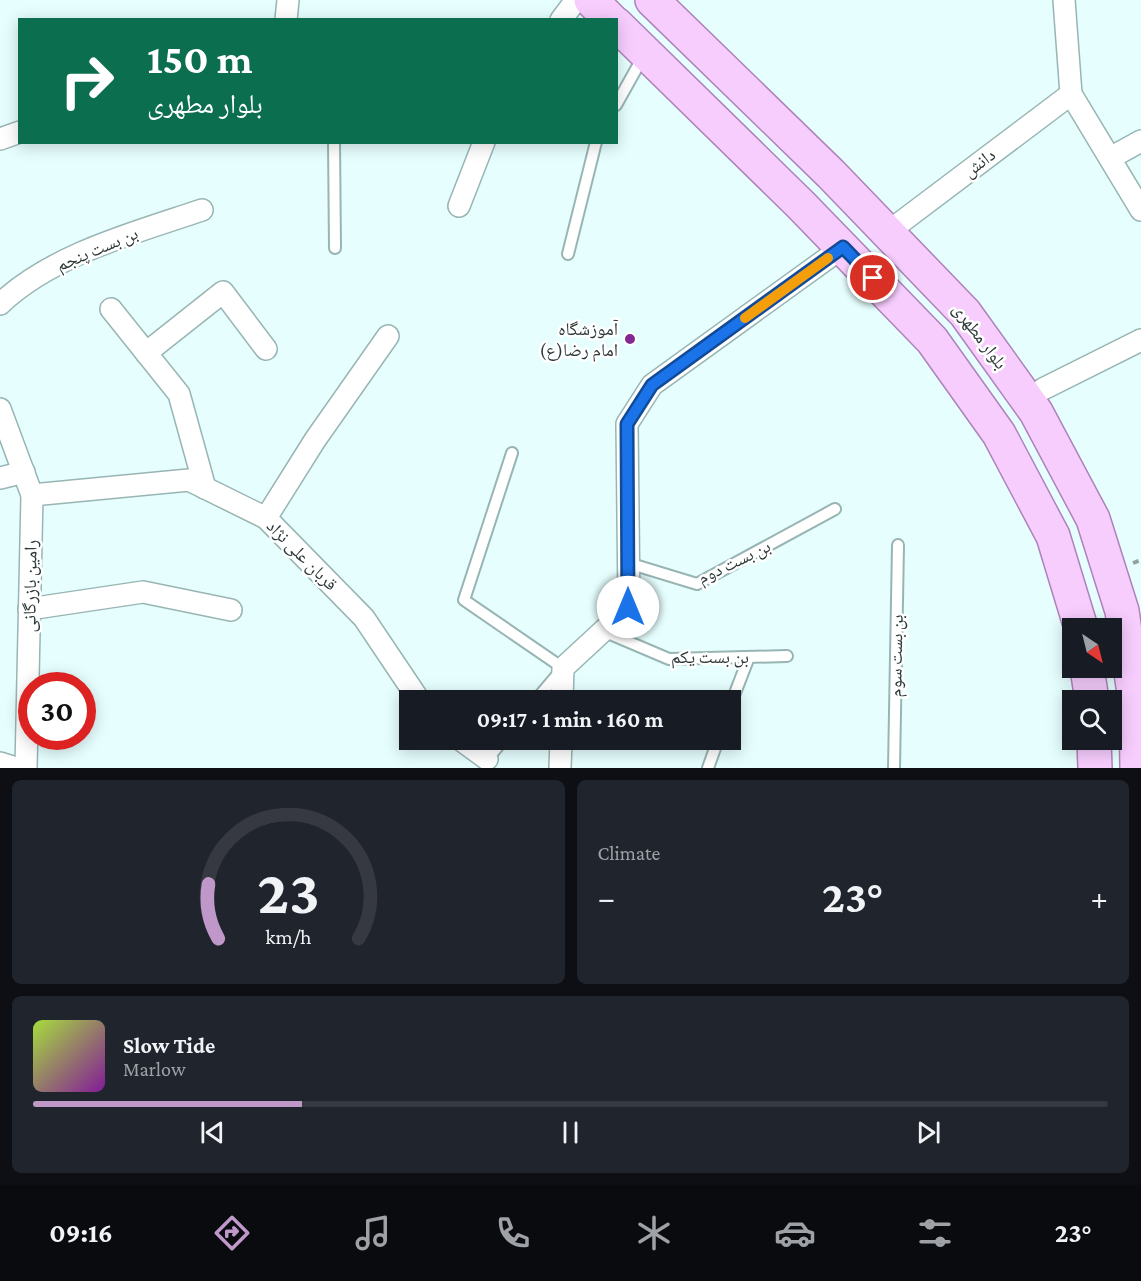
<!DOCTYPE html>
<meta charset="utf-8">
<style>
:root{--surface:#171b24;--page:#20242c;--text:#f1f3f6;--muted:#9ea1a6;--line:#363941;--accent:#c097c9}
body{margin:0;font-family:"Crimson Pro","Noto Naskh Arabic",serif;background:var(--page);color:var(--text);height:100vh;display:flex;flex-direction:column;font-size:22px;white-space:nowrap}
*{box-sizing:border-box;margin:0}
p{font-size:20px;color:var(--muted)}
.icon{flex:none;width:33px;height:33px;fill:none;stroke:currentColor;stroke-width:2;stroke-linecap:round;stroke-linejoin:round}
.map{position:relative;height:768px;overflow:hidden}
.sheet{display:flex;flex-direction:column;gap:12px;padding:12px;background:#0d0f14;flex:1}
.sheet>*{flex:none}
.top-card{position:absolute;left:18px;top:18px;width:600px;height:126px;border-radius:0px;box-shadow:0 3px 15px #0003;background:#0b6e4f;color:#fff;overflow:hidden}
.needle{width:39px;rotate:145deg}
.buttons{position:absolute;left:1062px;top:618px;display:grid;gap:12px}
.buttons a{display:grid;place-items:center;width:60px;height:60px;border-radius:0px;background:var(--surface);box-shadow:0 3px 15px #0003;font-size:30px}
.speed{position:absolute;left:18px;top:672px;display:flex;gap:12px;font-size:30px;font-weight:700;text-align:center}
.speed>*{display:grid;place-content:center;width:78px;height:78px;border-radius:50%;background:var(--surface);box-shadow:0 3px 15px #0003;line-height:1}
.speed .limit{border:9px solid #d22;background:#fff;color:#111}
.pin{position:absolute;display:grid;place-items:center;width:51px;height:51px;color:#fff;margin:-26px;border:3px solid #fff;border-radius:50%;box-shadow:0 2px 6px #0007}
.me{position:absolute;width:66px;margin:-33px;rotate:0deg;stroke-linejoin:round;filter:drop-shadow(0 0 4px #0008)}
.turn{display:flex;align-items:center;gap:21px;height:126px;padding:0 30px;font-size:27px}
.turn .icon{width:78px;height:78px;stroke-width:2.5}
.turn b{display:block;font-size:42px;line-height:51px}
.big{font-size:45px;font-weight:700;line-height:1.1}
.sheet .card{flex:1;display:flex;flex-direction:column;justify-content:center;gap:9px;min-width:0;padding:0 21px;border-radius:9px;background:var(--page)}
.sheet .dial{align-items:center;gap:0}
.dial svg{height:156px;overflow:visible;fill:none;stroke:var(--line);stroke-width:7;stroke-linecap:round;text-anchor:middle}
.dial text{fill:var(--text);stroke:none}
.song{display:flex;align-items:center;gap:18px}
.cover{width:72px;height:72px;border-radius:9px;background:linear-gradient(135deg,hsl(80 70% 55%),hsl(290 70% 35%))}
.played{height:6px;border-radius:3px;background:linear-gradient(90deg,var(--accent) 25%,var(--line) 25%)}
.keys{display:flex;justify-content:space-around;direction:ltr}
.heat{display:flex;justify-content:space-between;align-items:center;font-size:33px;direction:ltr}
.sheet .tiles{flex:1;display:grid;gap:12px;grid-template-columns:1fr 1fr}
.card:last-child{grid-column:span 2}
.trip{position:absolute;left:399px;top:690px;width:342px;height:60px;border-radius:0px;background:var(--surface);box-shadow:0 3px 15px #0003;font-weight:700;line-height:60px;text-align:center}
.tabs{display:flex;height:96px;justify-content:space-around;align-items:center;background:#090b0e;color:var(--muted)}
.tabs .icon{width:42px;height:42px}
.tabs .active{color:var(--accent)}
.tabs b{font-size:27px;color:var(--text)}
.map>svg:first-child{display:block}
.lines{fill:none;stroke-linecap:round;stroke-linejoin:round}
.service-casing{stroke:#98b5b4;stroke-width:14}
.minor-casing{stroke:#98b5b4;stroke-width:24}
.primary-casing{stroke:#ad83b8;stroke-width:36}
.path{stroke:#90a3a2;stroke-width:4;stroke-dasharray:6 3;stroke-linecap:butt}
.service{stroke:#fff;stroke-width:10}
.minor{stroke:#fff;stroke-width:21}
.primary{stroke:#f7cdfe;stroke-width:33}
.route-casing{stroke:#114b97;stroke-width:15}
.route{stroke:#1a73e8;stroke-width:10}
.slow{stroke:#f59e0b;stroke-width:10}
.poi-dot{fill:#832792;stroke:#fff;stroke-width:2}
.labels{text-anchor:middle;stroke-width:5;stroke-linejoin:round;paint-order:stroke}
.street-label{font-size:18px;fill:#2d3938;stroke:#fff}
.poi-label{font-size:18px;fill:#2d3938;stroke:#fff;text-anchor:end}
</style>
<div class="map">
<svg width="1141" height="768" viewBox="0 0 1141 768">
<rect width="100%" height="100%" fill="#e6fefe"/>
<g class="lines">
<defs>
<g id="service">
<polyline points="616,105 644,55"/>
<polyline points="334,142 335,248"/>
<polyline points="568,254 596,142"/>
<polyline points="512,453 464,600 563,668 536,700"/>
<polyline points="628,563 697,584 835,509"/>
<polyline points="603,631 669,659 787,656"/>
<polyline points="730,706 749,657"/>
<polyline points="485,762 503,740"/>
<polyline points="708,768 718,740"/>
<polyline points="894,768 898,545"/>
</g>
<g id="minor">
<polyline points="1064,0 1071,94 1141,210"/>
<polyline points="286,20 288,0"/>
<polyline points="561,20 576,0"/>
<polyline points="0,139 20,132"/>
<polyline points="1110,158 1141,141"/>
<polyline points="459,206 484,142"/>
<polyline points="888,232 1071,94"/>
<path d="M 0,304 C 53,254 134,233 202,210"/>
<polyline points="111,309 179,394 205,488"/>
<polyline points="146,353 223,292 266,349"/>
<polyline points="1043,389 1141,340"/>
<polyline points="0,409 32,495 26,768"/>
<polyline points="0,478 24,472"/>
<polyline points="32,495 189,480 266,518 364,618 419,700"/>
<polyline points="266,518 315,440 388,336"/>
<polyline points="29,609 143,592 231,610"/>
<polyline points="562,700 563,668 629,607 627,424 652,385 843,247"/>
<polyline points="461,740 487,759"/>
<polyline points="0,763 16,768"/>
<polyline points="560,768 561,740"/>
</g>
<g id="primary">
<polyline points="591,0 611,20"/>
<polyline points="652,0 831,174 965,313 1036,412 1093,519 1122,611 1136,707 1137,768"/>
<polyline points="616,24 800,204 932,340 999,434 1053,536 1081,628"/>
<polyline points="1087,668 1092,700"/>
<polyline points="1094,740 1095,768"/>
</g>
</defs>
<use href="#service" class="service-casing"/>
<use href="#minor" class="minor-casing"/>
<use href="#primary" class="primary-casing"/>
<polyline class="path" points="1133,563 1141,560"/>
<use href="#service" class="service"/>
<use href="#minor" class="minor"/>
<use href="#primary" class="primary"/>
</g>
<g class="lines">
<defs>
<polyline id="route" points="628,607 627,424 652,385 843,247 873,278"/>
</defs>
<use href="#route" class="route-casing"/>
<use href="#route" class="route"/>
<polyline class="slow" points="745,318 828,258"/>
</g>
<circle class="poi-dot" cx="630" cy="339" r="6"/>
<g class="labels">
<g class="street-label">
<text transform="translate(979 163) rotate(-37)" y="6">دانش</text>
<text transform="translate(97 249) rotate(-23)" y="6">بن بست پنجم</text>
<text transform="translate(980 336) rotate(53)" y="6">بلوار مطهری</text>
<text transform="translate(302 555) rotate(45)" y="6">قربان علی نژاد</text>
<text transform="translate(734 562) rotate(-26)" y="6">بن بست دوم</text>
<text transform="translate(30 586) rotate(-89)" y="6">رامین بازرگانی</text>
<text transform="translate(896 656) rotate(-89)" y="6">بن بست سوم</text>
<text x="710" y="663">بن بست یکم</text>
</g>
<g class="poi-label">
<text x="618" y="335">آموزشگاه<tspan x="618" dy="21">امام رضا(ع)</tspan></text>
</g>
</g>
</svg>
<div class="buttons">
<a><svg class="needle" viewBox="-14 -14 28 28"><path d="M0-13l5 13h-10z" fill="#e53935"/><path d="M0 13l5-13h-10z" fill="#9ea1a6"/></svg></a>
<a><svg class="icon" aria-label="search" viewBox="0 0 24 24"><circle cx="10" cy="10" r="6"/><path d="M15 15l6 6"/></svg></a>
</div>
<div class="speed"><div class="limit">30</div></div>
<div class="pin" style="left:873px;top:278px;background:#d93025"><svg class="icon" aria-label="arrive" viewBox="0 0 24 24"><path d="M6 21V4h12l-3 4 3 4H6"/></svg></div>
<svg class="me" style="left:628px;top:607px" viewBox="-20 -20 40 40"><circle r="19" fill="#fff"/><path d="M0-13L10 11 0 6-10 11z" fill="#1a73e8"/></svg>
<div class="trip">09:17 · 1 min · 160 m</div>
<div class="top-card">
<div class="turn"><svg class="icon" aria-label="right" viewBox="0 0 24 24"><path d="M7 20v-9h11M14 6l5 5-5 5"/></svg><div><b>150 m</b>بلوار مطهری</div></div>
</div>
</div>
<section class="sheet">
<div class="tiles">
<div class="card dial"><svg viewBox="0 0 100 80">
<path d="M14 69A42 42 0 1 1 86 69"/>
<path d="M14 69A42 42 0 0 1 9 41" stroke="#c097c9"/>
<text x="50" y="56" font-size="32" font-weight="700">23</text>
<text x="50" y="72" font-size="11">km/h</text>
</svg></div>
<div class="card"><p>Climate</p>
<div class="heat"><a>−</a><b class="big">23°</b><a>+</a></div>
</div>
<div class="card">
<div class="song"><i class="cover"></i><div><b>Slow Tide</b><p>Marlow</p></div></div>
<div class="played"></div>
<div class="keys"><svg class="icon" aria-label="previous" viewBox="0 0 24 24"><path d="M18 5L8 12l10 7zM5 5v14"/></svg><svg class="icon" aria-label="pause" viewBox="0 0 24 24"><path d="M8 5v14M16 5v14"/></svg><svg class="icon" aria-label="next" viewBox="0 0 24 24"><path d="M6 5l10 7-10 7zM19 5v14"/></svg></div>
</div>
</div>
</section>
<nav class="tabs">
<b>09:16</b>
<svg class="icon active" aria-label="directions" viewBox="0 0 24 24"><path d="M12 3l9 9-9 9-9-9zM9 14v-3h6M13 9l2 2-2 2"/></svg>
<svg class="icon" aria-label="music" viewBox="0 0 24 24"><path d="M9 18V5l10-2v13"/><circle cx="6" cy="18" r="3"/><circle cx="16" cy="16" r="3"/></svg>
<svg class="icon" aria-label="phone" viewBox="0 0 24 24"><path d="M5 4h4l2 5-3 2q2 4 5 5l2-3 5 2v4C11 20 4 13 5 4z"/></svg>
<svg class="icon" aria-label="climate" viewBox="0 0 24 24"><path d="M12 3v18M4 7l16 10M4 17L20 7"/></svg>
<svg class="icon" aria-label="car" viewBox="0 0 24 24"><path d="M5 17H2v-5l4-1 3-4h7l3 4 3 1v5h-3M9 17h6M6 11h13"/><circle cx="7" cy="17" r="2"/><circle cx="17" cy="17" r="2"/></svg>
<svg class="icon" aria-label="filters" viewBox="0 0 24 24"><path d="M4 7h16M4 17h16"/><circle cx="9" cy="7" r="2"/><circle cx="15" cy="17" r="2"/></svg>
<b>23°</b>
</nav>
